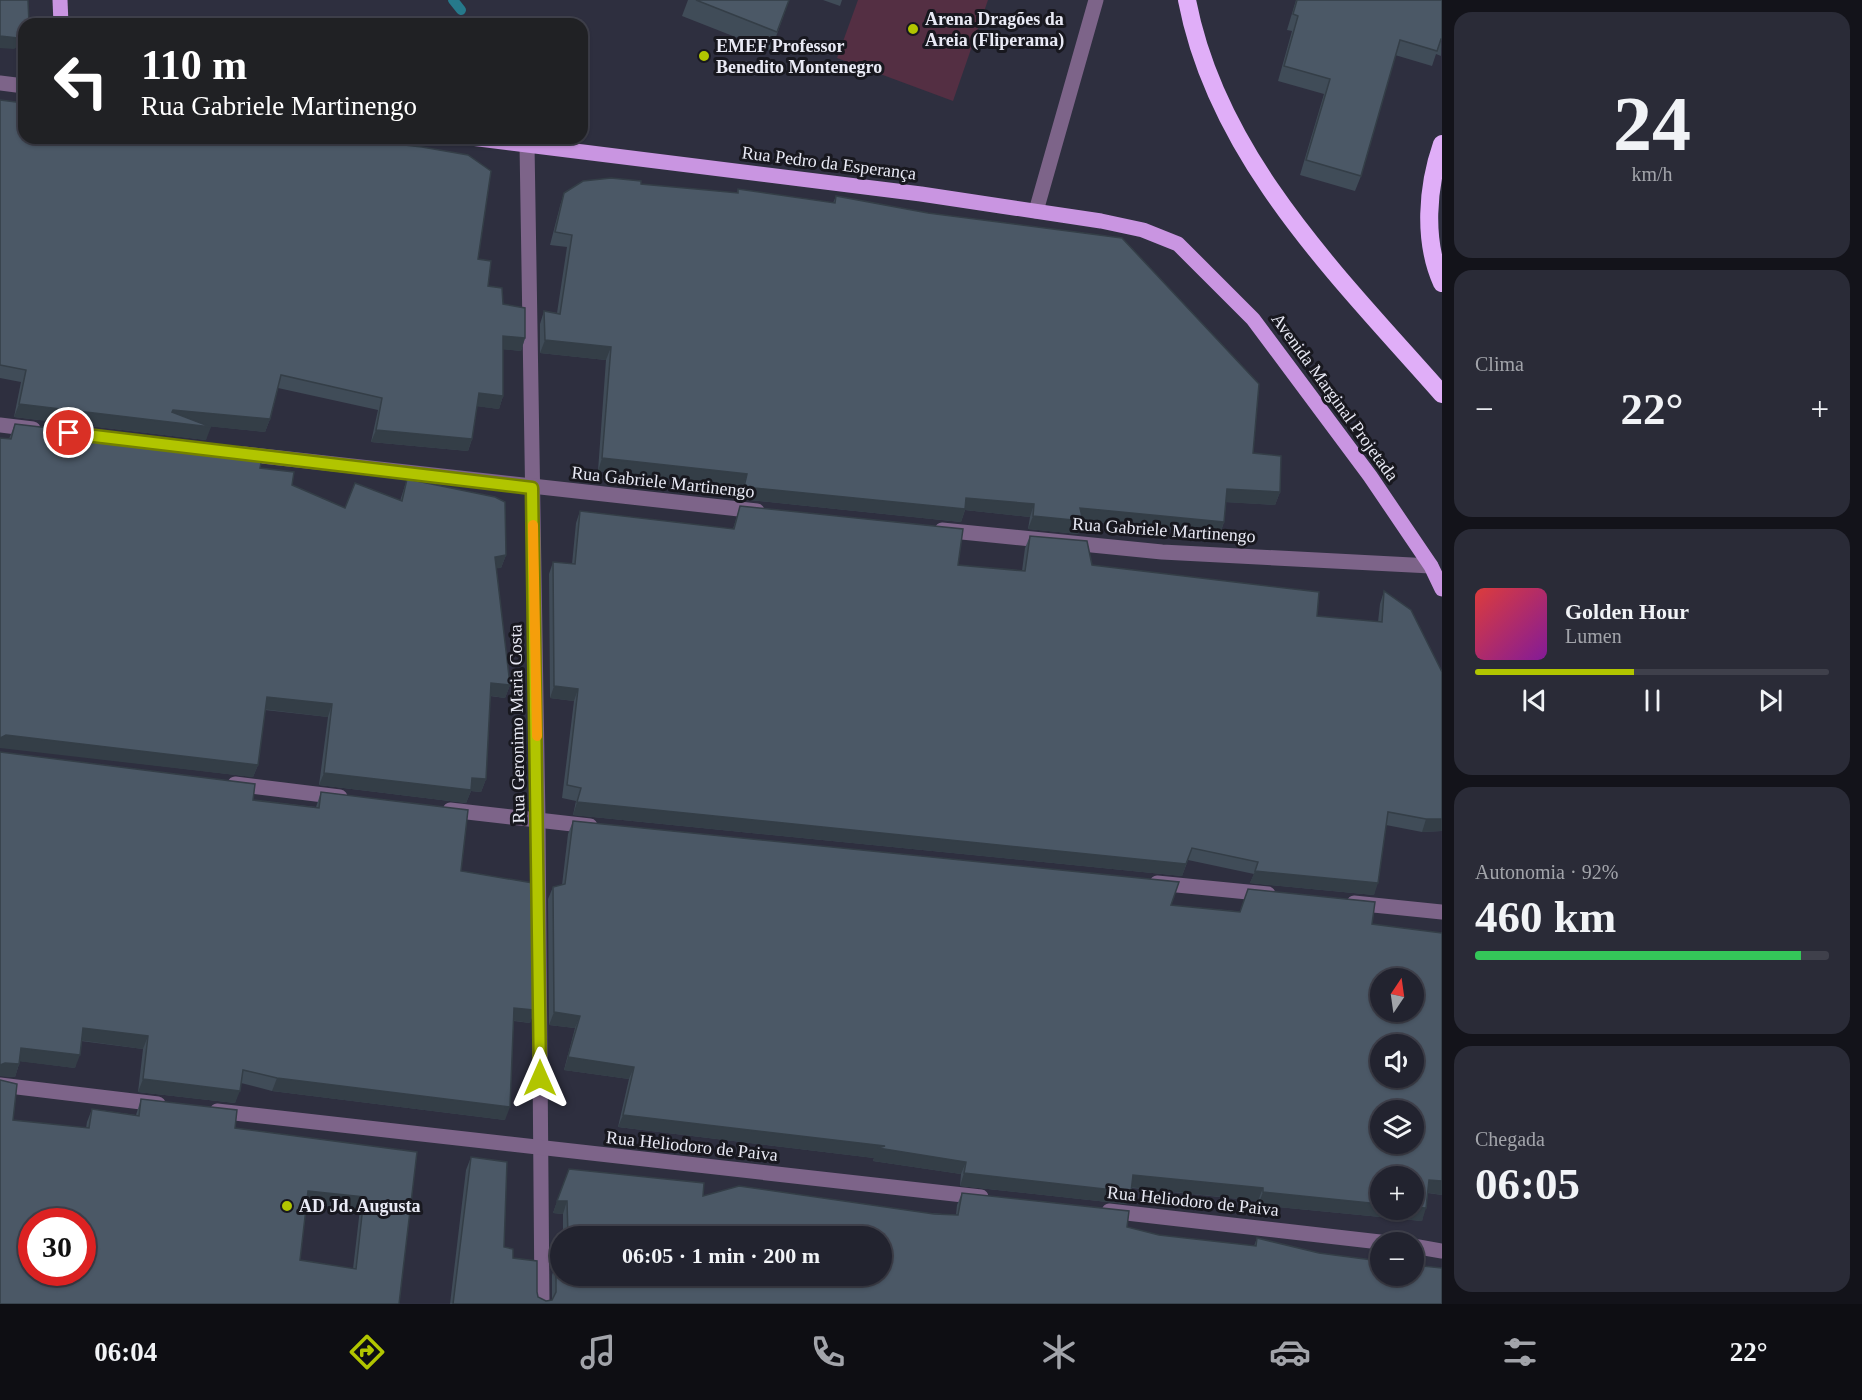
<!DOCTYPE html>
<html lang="pt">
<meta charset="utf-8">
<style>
:root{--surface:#22232f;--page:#2a2b37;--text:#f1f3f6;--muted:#a2a4aa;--line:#3f404b;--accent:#b1c500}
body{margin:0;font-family:"Times New Roman",serif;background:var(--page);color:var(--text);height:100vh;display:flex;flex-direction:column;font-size:22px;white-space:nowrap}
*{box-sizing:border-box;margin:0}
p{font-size:20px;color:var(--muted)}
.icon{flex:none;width:33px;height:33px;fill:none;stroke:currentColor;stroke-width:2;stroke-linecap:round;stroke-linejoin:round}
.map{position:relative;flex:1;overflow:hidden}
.sheet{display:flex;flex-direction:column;gap:12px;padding:12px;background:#13131a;width:420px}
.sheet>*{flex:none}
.top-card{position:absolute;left:18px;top:18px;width:570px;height:126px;border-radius:18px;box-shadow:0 2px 4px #0004,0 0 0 2px var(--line);background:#202124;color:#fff;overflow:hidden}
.needle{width:39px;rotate:13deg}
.fabs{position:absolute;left:1370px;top:968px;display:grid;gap:12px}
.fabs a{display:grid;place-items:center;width:54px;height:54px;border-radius:50%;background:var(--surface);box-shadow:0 2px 4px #0004,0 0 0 2px var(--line);font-size:30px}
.speed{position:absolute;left:18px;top:1208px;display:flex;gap:12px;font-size:30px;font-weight:700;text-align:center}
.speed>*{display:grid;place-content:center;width:78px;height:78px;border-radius:50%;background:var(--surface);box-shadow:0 2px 4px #0004,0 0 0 2px var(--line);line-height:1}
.speed .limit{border:9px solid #d22;background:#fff;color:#111}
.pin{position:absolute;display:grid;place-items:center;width:51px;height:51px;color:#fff;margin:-26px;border:3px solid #fff;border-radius:50%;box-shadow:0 2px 6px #0007}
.me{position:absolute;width:66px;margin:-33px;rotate:0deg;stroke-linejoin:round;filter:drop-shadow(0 0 4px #0008)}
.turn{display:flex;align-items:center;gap:21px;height:126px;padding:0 24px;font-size:27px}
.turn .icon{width:78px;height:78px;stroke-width:2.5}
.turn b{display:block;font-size:42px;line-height:51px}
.big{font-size:45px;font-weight:700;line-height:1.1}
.sheet .card{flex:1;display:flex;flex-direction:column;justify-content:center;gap:9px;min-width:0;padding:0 21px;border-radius:18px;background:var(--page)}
.sheet .dial{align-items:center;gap:0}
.dial b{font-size:78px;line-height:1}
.song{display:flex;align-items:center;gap:18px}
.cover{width:72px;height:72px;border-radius:9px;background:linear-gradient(135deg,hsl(0 70% 55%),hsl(290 70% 35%))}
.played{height:6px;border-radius:3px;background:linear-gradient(90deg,var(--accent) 45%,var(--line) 45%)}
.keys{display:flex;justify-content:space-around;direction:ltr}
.heat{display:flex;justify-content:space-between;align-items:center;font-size:33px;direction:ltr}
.charge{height:9px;border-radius:4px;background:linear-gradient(90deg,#34c759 92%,var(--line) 0)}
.trip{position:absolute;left:550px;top:1226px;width:342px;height:60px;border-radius:30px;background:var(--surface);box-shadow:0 2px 4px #0004,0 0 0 2px var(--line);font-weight:700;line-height:60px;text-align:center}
.dock{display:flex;height:96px;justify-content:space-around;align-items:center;background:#0e0e13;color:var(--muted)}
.dock .icon{width:42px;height:42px}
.dock .active{color:var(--accent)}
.dock b{font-size:27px;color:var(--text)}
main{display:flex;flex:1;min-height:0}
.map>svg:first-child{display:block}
.green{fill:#542f43}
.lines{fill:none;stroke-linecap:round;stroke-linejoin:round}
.stream{stroke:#26798b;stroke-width:10}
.minor{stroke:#7d6489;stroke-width:15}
.major{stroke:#c995e1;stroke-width:15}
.highway{stroke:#e0aef8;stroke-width:18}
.wall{fill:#404c58;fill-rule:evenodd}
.shaded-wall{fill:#343e47}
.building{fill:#4b5866;stroke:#343e47;stroke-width:1.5;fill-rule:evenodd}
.route-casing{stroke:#738000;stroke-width:15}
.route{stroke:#b1c500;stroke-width:10}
.slow{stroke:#f59e0b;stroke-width:10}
.poi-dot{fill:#b1c500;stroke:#18181f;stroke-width:2}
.labels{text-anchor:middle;stroke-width:6;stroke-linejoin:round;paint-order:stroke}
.poi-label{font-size:18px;font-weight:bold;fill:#e9eaf5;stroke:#18181f;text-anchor:start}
.street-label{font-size:18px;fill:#e9eaf5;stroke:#18181f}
</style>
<main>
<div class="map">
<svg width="1442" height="1304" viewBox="0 0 1442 1304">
<rect width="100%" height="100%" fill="#2e2f3f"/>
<polygon class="green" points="858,0 988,0 953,101 837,58"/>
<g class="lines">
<polyline class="stream" points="453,0 461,10"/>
<g class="minor">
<polyline points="0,83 24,86"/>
<polyline points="527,144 538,821 542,1304"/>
<polyline points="1036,211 1096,0"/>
<polyline points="0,425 33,429"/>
<polyline points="244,454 757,511"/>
<polyline points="942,530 1162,552 1431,566"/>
<polyline points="235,784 340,797"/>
<polyline points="450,810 590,826"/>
<polyline points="1157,883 1268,894"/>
<polyline points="1354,903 1442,912"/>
<polyline points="0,1085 158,1104"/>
<polyline points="217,1111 981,1197"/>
<polyline points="1109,1211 1380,1242"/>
<polyline points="1413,1246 1442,1251"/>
</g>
<g class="major">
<polyline points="60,0 61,24"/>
<polyline points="471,138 921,194 1101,221 1143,230 1178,244 1253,319 1370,476 1431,566 1442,589"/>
</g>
<g class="highway">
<path d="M 1187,0 C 1217,158 1339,277 1442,394"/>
<path d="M 1442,144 C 1427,187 1423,241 1442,283"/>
</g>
</g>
<g class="wall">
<polygon points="688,0 789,0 771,51 682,16"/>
<polygon points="823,0 842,0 840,6"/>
<polygon points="1296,0 1442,0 1441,56 1436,54 1432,66 1395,55 1361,176 1355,191 1300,175 1324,94 1278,81 1292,31 1287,30"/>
<polygon points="0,100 204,144 235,144 235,138 343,138 478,259 488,286 503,304 525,338 521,351 503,349 503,396 499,409 477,406 472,439 468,451 371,442 378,410 278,388 270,419 265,432 208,426 206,440 14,417 21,382 0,378"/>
<polygon points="641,184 737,193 738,189 833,203 836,196 1253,453 1280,492 1275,505 1226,502 1224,522 1220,534 1083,521 1078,534 1028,529 1030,517 965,510 961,522 740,499 743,486 598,471 606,360 540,353 540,324 544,311 557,313 567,247 550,245 560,206 564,193"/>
<polygon points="15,424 260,468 292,485 345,508 400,501 407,479 506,555 501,568 496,568 510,685 505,698 490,696 486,779 481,792 471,791 466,803 319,785 328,717 265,710 258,765 253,777 1,747 9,439"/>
<polygon points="740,506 958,565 1022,571 1025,548 1030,536 1092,565 1317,616 1378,622 1380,604 1384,591 1442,831 1422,832 1386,825 1374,895 1250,883 1254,874 1188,860 1182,876 573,815 576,801 562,798 574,701 550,698 549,574 553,562 572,564 576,523 580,511 733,529"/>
<polygon points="0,752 253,800 316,807 321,792 461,871 534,1010 530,1023 514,1021 505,1120 272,1091 241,1083 235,1103 138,1092 143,1049 81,1041 75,1068 20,1061 15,1077 0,1076"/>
<polygon points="573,821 1171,905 1372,924 1442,1195 1428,1193 1422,1221 1258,1205 1258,1201 1132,1188 1126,1204 960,1186 961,1174 873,1161 874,1158 618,1127 629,1079 564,1070 575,1028 549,1025 548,899 553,887 562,885 568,834"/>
<path d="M 141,1099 L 235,1128 L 417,1152 L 399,1304 L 0,1304 L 13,1120 L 86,1128 L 87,1122 L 92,1109 L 136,1115 ZM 306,1204 L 360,1209 L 353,1269 L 300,1260 Z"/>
<polygon points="471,1157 504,1247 513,1258 537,1292 538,1297 546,1301 552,1300 552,1275 556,1263 561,1275 882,1236 563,1236 563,1214 553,1213 569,1169 703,1196 956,1215 957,1205 962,1193 1159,1235 1254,1246 1257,1238 1319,1253 1442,1304 450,1304 466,1170"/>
</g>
<g class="shaded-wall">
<polygon points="24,34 24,43 14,49 0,48 0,36"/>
<polygon points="503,336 525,338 521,351 498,349"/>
<polygon points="545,340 611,347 606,360 540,353"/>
<polygon points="479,393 503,396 499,409 475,406"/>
<polygon points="19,404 173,410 270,419 265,432 174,423 211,427 206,440 14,417"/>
<polygon points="376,430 472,439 468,451 371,442"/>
<polygon points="602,458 747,474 743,486 598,471"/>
<polygon points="744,487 966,498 1034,504 1030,517 965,510 961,522 740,499"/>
<polygon points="1227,489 1280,492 1275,505 1223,502"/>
<polygon points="1080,508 1224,522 1220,534 1075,520"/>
<polygon points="1033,516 1083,521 1078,534 1028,529"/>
<polygon points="506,555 501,568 491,569 495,557"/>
<polygon points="491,683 510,685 505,698 486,695"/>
<polygon points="554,686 578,689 574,701 550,698"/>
<polygon points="267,697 332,704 328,717 262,709"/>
<polygon points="6,735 258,765 253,777 0,748 0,738"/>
<polygon points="324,773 472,778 486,779 481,792 471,791 466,803 319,785"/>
<polygon points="577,802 1192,848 1182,876 573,815"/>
<polygon points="1426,819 1442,819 1442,831 1422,832"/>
<polygon points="1255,871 1378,883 1374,895 1250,883"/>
<polygon points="514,1008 534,1010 530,1023 510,1020"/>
<polygon points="554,1012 580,1016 575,1028 549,1025"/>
<polygon points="83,1028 148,1036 143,1049 78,1040"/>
<polygon points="21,1048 80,1055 75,1068 17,1061"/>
<polygon points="568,1057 634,1067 629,1079 564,1070"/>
<polygon points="5,1063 19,1064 15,1077 0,1076 0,1065"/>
<polygon points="277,1078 510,1107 505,1120 272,1091"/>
<polygon points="143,1079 240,1091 235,1103 138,1092"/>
<polygon points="623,1115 885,1146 966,1162 961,1174 873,1161 874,1158 618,1127"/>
<polygon points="964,1173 1131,1192 1126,1204 960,1186"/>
<polygon points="1133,1175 1263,1188 1258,1201 1129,1187"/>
<polygon points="1429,1180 1442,1181 1442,1195 1424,1192"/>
<polygon points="308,1191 364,1197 360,1209 303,1203"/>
<polygon points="1263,1192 1380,1204 1380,1209 1413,1209 1413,1207 1426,1208 1422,1221 1258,1205"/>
<polygon points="557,1201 567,1201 563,1214 553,1213"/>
</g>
<g class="building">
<polygon points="0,0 28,0 29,24 24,24 24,34 18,38 0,36"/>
<polygon points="696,0 789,0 777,32"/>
<polygon points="1297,0 1442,0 1442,39 1441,39 1437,51 1400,40 1361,176 1306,160 1330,79 1284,66 1298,16 1293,14"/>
<polygon points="0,100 24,103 24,138 203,138 204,144 239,144 239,138 343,138 422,147 468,155 491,171 478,259 491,261 488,286 502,288 503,304 525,308 525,338 503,336 503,396 479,393 472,439 376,430 382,398 281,375 270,419 173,410 172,412 211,427 19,404 26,370 0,365"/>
<polygon points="611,178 641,181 641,184 707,190 738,193 738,189 835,203 836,196 928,213 1122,238 1259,384 1253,453 1281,456 1280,492 1227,489 1224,522 1080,508 1083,521 1033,516 1034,504 966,498 965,509 744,487 747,474 602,458 611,347 545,340 544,311 560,314 572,235 555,232 564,193 583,181"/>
<polygon points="15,424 263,453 260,468 294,472 292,485 345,508 355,483 402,501 407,479 495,497 505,502 506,555 495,557 510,685 491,683 486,779 472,778 471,790 324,773 332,704 267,697 258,765 6,735 0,738 0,438 11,439"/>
<polygon points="740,506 963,529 958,565 1025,571 1030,536 1087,541 1092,565 1319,592 1317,616 1382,622 1384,591 1411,610 1442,672 1442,819 1426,819 1388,812 1378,883 1255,871 1258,862 1192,848 1186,864 577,802 581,788 567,785 578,689 554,686 553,562 575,564 580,511 734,529"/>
<polygon points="0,752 255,784 253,800 319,808 321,792 468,810 461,871 533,883 534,1010 514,1008 510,1107 277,1078 243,1070 240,1091 143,1079 148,1036 83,1028 80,1055 21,1048 19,1064 5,1063 0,1065"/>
<path d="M 573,821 L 1179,882 L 1171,905 L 1240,912 L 1248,889 L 1375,902 L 1372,924 L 1442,933 L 1442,1181 L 1429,1180 L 1426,1208 L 1413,1207 L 1413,1176 L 1380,1176 L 1380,1204 L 1263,1192 L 1263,1188 L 1133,1175 L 1131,1192 L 964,1173 L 966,1162 L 878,1148 L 885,1146 L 623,1115 L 634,1067 L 568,1057 L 580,1016 L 554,1012 L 553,887 L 565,884 ZM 1380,978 L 1413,978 L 1413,1011 L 1380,1011 ZM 1380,1044 L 1413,1044 L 1413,1077 L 1380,1077 ZM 1380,1110 L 1413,1110 L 1413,1143 L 1380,1143 Z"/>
<path d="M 0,1080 L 17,1084 L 13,1120 L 89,1128 L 92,1109 L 139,1116 L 141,1099 L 237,1110 L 235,1128 L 417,1152 L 399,1304 L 0,1304 ZM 308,1191 L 364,1197 L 356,1269 L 300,1260 ZM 32,1221 L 82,1221 L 82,1272 L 32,1272 Z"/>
<polygon points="471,1157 507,1162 504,1247 513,1249 513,1258 537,1261 537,1292 538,1297 546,1301 552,1300 556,1292 556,1263 561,1263 561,1275 882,1275 882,1236 568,1236 567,1201 557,1201 569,1169 704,1183 703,1196 739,1186 934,1214 958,1215 962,1193 1129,1211 1127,1227 1159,1235 1256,1246 1257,1238 1319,1253 1380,1261 1380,1275 1413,1275 1413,1265 1442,1268 1442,1304 453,1304"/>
</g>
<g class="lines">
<defs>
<polyline id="route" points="69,433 532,488 540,1078"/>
</defs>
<use href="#route" class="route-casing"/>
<use href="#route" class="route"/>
<polyline class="slow" points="533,525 537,736"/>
</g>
<g class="poi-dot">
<circle cx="913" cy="29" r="6"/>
<circle cx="704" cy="56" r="6"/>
<circle cx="287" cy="1206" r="6"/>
</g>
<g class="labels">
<g class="poi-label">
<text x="925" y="25">Arena Dragões da<tspan x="925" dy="21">Areia (Fliperama)</tspan></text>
<text x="716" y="52">EMEF Professor<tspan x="716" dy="21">Benedito Montenegro</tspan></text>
<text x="299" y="1212">AD Jd. Augusta</text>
</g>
<g class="street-label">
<text transform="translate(829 163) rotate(7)" y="6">Rua Pedro da Esperança</text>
<text transform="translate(1335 397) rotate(54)" y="6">Avenida Marginal Projetada</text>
<text transform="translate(663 482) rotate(6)" y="6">Rua Gabriele Martinengo</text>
<text transform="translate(1164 530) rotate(4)" y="6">Rua Gabriele Martinengo</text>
<text transform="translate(517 724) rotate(-91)" y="6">Rua Geronimo Maria Costa</text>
<text transform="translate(692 1146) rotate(6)" y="6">Rua Heliodoro de Paiva</text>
<text transform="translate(1193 1201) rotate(6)" y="6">Rua Heliodoro de Paiva</text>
</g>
</g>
</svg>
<div class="fabs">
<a><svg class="needle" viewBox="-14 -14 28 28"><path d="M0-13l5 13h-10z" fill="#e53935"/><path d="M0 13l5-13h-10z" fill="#a2a4aa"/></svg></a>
<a><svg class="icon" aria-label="sound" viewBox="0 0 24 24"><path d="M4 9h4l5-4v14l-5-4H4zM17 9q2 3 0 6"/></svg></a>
<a><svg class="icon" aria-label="layers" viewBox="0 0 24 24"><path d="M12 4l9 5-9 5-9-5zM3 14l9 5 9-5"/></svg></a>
<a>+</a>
<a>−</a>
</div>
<div class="speed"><div class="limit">30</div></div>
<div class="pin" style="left:69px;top:433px;background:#d93025"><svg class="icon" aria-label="arrive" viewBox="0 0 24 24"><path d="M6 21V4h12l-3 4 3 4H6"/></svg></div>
<svg class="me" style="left:540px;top:1078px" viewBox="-20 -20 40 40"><path d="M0-17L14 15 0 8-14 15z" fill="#b1c500" stroke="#fff" stroke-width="4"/></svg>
<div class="trip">06:05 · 1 min · 200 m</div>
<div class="top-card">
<div class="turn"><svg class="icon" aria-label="left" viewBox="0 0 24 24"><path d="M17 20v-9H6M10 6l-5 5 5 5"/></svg><div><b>110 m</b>Rua Gabriele Martinengo</div></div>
</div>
</div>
<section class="sheet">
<div class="card dial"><b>24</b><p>km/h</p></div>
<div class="card"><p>Clima</p>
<div class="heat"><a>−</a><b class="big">22°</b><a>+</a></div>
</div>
<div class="card">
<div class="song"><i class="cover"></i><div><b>Golden Hour</b><p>Lumen</p></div></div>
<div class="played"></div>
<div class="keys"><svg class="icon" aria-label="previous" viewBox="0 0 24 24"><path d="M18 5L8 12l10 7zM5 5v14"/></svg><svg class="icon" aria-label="pause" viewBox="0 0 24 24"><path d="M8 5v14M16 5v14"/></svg><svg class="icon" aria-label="next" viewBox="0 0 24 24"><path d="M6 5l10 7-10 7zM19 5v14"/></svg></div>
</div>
<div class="card"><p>Autonomia · 92%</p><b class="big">460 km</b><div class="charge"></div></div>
<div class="card"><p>Chegada</p><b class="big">06:05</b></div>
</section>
</main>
<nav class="dock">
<b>06:04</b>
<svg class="icon active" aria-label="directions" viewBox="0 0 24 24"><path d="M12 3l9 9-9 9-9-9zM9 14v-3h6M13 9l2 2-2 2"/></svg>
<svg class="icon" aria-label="music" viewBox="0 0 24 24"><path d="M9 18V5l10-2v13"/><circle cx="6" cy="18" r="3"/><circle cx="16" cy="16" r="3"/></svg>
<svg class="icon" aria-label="phone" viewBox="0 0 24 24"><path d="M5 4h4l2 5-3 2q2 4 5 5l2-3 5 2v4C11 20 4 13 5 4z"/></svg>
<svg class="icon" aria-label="climate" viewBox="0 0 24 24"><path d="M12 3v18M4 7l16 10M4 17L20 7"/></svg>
<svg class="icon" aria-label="car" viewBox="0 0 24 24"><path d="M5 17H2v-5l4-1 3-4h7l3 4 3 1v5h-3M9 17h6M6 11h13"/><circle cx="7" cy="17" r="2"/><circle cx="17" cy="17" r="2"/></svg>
<svg class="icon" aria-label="filters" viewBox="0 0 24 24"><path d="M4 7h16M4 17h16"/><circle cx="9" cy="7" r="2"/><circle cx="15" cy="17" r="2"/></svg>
<b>22°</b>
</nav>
